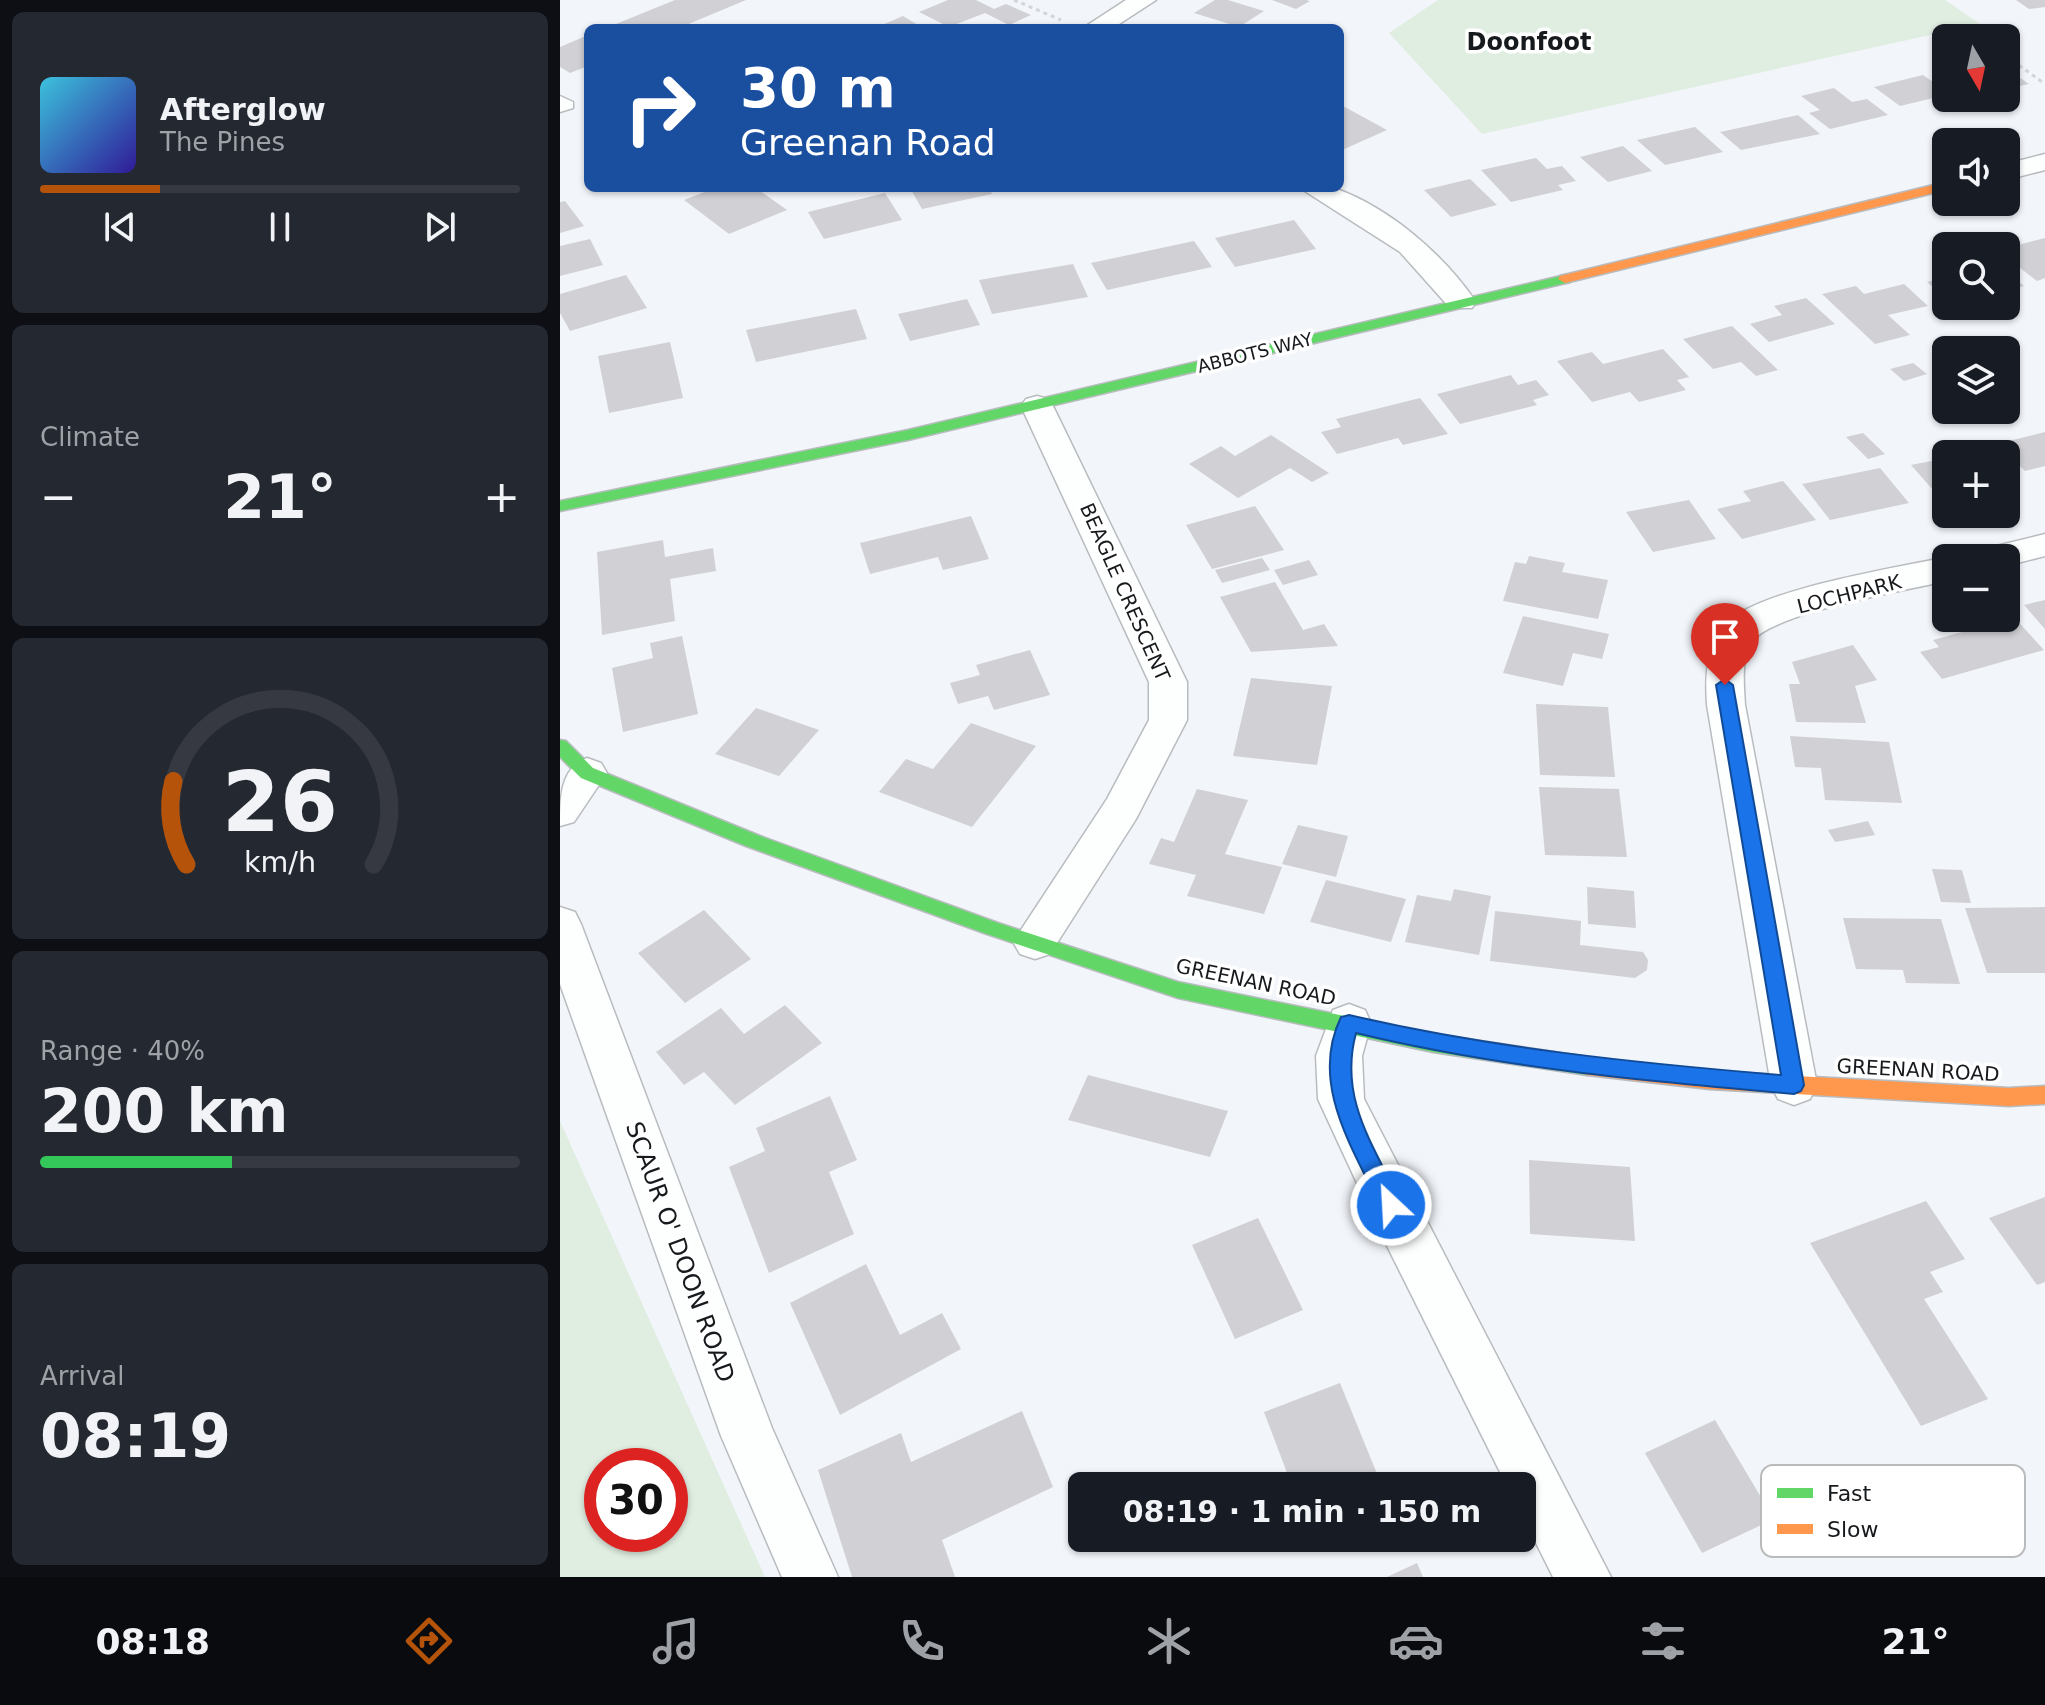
<!DOCTYPE html>
<meta charset="utf-8">
<style>
:root{--surface:#171b24;--page:#242831;--text:#f1f3f6;--muted:#9ea1a6;--line:#363941;--accent:#b45309}
body{margin:0;font-family:"DejaVu Sans",sans-serif;background:var(--page);color:var(--text);height:100vh;display:flex;flex-direction:column;font-size:30px;white-space:nowrap}
*{box-sizing:border-box;margin:0}
p{font-size:26px;color:var(--muted)}
.icon{flex:none;width:44px;height:44px;fill:none;stroke:currentColor;stroke-width:2;stroke-linecap:round;stroke-linejoin:round}
.map{position:relative;flex:1;overflow:hidden}
.side{display:flex;flex-direction:column;gap:12px;padding:12px;background:#0d0f14;width:560px}
.side>*{flex:none}
.hud{position:absolute;left:24px;top:24px;width:760px;height:168px;border-radius:12px;box-shadow:0 2px 6px #0004;background:#1a4fa0;color:#fff;overflow:hidden}
.needle{width:52px;rotate:171deg}
.tools{position:absolute;left:1372px;top:24px;display:grid;gap:16px}
.tools a{display:grid;place-items:center;width:88px;height:88px;border-radius:12px;background:var(--surface);box-shadow:0 2px 6px #0004;font-size:40px}
.speed{position:absolute;left:24px;top:1448px;display:flex;gap:16px;font-size:40px;font-weight:700;text-align:center}
.speed>*{display:grid;place-content:center;width:104px;height:104px;border-radius:50%;background:var(--surface);box-shadow:0 2px 6px #0004;line-height:1}
.speed .limit{border:12px solid #d22;background:#fff;color:#111}
.pin{position:absolute;display:grid;place-items:center;width:68px;height:68px;color:#fff;margin:-82px -34px;border-radius:50% 50% 50% 0;rotate:-45deg;box-shadow:0 0 8px #0007}
.pin .icon{rotate:45deg}
.me{position:absolute;width:88px;margin:-44px;rotate:335deg;stroke-linejoin:round;filter:drop-shadow(0 0 6px #0008)}
.turn{display:flex;align-items:center;gap:28px;height:168px;padding:0 24px;font-size:36px}
.turn .icon{width:104px;height:104px;stroke-width:2.5}
.turn b{display:block;font-size:56px;line-height:68px}
.big{font-size:60px;font-weight:700;line-height:1.1}
.side .tile{flex:1;display:flex;flex-direction:column;justify-content:center;gap:12px;min-width:0;padding:0 28px;border-radius:12px;background:var(--page)}
.side .dial{align-items:center;gap:0}
.dial svg{height:208px;overflow:visible;fill:none;stroke:var(--line);stroke-width:7;stroke-linecap:round;text-anchor:middle}
.dial text{fill:var(--text);stroke:none}
.song{display:flex;align-items:center;gap:24px}
.cover{width:96px;height:96px;border-radius:12px;background:linear-gradient(135deg,hsl(190 70% 55%),hsl(250 70% 35%))}
.played{height:8px;border-radius:4px;background:linear-gradient(90deg,var(--accent) 25%,var(--line) 25%)}
.keys{display:flex;justify-content:space-around;direction:ltr}
.heat{display:flex;justify-content:space-between;align-items:center;font-size:44px;direction:ltr}
.charge{height:12px;border-radius:6px;background:linear-gradient(90deg,#34c759 40%,var(--line) 0)}
.trip{position:absolute;left:508px;top:1472px;width:468px;height:80px;border-radius:12px;background:var(--surface);box-shadow:0 2px 6px #0004;font-weight:700;line-height:80px;text-align:center}
.tabs{display:flex;height:128px;justify-content:space-around;align-items:center;background:#090b0e;color:var(--muted)}
.tabs .icon{width:56px;height:56px}
.tabs .selected{color:var(--accent)}
.tabs b{font-size:36px;color:var(--text)}
main{display:flex;flex:1;min-height:0}
.map>svg:first-child{display:block}
.green{fill:#e0ede1;fill-rule:evenodd}
.building{fill:#d1d1d5}
.lines{fill:none;stroke-linecap:round;stroke-linejoin:round}
.lane-casing{stroke:#b9bcbf;stroke-width:3}
.street-casing{stroke:#b9bcbf;stroke-width:3}
.fast-casing{stroke:#b9bcbf;stroke-width:3}
.slow-casing{stroke:#b9bcbf;stroke-width:3}
.path{stroke:#d3d5d6;stroke-width:3;stroke-dasharray:4 4;stroke-linecap:butt}
.lane{fill:#fdfefe;fill-rule:evenodd}
.street{fill:#fdfefe;fill-rule:evenodd}
.fast{fill:#63d668;fill-rule:evenodd}
.slow{fill:#ff974d;fill-rule:evenodd}
.route{fill:#1a73e8;stroke:#114b97;stroke-width:2}
.labels{text-anchor:middle;stroke-width:7;stroke-linejoin:round;paint-order:stroke}
.far-street-label{font-size:18px;fill:#171a1d;stroke:#fff}
.street-label{font-size:20px;fill:#171a1d;stroke:#fff}
.far-district-label{font-size:24px;font-weight:bold;fill:#171a1d;stroke:#fff}
.near-street-label{font-size:24px;fill:#171a1d;stroke:#fff}
.key{fill:#fff;stroke:#b9babb;stroke-width:2}
.key-label{font-size:22px;fill:#171a1d}
</style>
<main>
<section class="side">
<div class="tile">
<div class="song"><i class="cover"></i><div><b>Afterglow</b><p>The Pines</p></div></div>
<div class="played"></div>
<div class="keys"><svg class="icon" aria-label="previous" viewBox="0 0 24 24"><path d="M18 5L8 12l10 7zM5 5v14"/></svg><svg class="icon" aria-label="pause" viewBox="0 0 24 24"><path d="M8 5v14M16 5v14"/></svg><svg class="icon" aria-label="next" viewBox="0 0 24 24"><path d="M6 5l10 7-10 7zM19 5v14"/></svg></div>
</div>
<div class="tile"><p>Climate</p>
<div class="heat"><a>−</a><b class="big">21°</b><a>+</a></div>
</div>
<div class="tile dial"><svg viewBox="0 0 100 80">
<path d="M14 69A42 42 0 1 1 86 69"/>
<path d="M14 69A42 42 0 0 1 9 37" stroke="#b45309"/>
<text x="50" y="56" font-size="32" font-weight="700">26</text>
<text x="50" y="72" font-size="11">km/h</text>
</svg></div>
<div class="tile"><p>Range · 40%</p><b class="big">200 km</b><div class="charge"></div></div>
<div class="tile"><p>Arrival</p><b class="big">08:19</b></div>
</section>
<div class="map">
<svg width="1485" height="1577" viewBox="0 0 1485 1577">
<rect width="100%" height="100%" fill="#f2f5fa"/>
<g class="green">
<polygon points="878,0 1385,0 1420,24 922,134 829,33"/>
<path d="M 0,1121 L 205,1577 L 0,1577 ZM 42,1466 L 110,1466 L 110,1534 L 42,1534 Z"/>
</g>
<g class="building">
<polygon points="115,0 186,0 119,28 46,28"/>
<polygon points="388,0 416,0 434,9 446,4 471,15 449,25 425,13 389,27 359,12"/>
<polygon points="655,0 668,0 704,11 679,27 634,13"/>
<polygon points="712,0 746,0 750,1 736,9"/>
<polygon points="1456,0 1485,0 1485,7 1469,9"/>
<polygon points="343,16 363,28 315,28"/>
<polygon points="28,35 28,66 10,73 0,67 0,47"/>
<polygon points="1446,68 1469,84 1446,89"/>
<polygon points="1363,75 1386,91 1386,95 1340,106 1314,87"/>
<polygon points="1274,88 1292,102 1307,99 1328,115 1270,129 1249,113 1260,110 1241,96"/>
<polygon points="783,106 827,130 780,151 780,107"/>
<polygon points="1238,115 1260,134 1181,150 1160,132"/>
<polygon points="1135,127 1163,152 1105,165 1077,140"/>
<polygon points="1063,146 1092,171 1048,182 1020,157"/>
<polygon points="976,158 987,169 1002,166 1016,181 998,185 1003,190 951,202 921,170"/>
<polygon points="910,179 937,205 891,217 864,190"/>
<polygon points="155,188 196,188 227,210 169,234 124,200"/>
<polygon points="350,188 429,188 432,194 362,209"/>
<polygon points="325,193 342,220 264,239 248,212"/>
<polygon points="5,201 24,226 0,233 0,202"/>
<polygon points="734,220 756,249 675,267 655,238"/>
<polygon points="1485,238 1485,278 1477,281 1446,257 1446,248"/>
<polygon points="30,239 43,265 0,276 0,246"/>
<polygon points="634,241 652,267 547,290 531,263"/>
<polygon points="513,264 528,297 432,314 419,280"/>
<polygon points="1446,271 1464,286 1446,291"/>
<polygon points="66,275 87,308 10,331 0,313 0,294"/>
<polygon points="1386,277 1386,298 1367,282"/>
<polygon points="1344,284 1368,306 1328,315 1350,335 1315,344 1262,294 1296,286 1304,294"/>
<polygon points="1246,298 1275,324 1209,342 1190,324 1222,315 1214,306"/>
<polygon points="407,299 420,325 350,341 338,314"/>
<polygon points="296,309 307,339 196,362 186,330"/>
<polygon points="1172,326 1218,370 1196,376 1181,362 1153,369 1123,339"/>
<polygon points="110,342 123,398 49,413 38,356"/>
<polygon points="1103,349 1129,377 1117,380 1126,390 1079,402 1070,392 1032,402 997,361 1032,352 1043,364"/>
<polygon points="1353,363 1367,374 1344,381 1330,369"/>
<polygon points="951,375 958,385 976,380 989,395 973,400 977,405 900,424 877,394"/>
<polygon points="860,398 888,434 843,445 838,438 777,454 761,432 781,427 776,419"/>
<polygon points="1485,432 1485,466 1465,471 1437,444"/>
<polygon points="1303,433 1325,454 1308,459 1286,437"/>
<polygon points="711,435 769,473 752,482 730,468 678,498 629,464 661,446 675,456"/>
<polygon points="1386,458 1386,488 1374,491 1351,465"/>
<polygon points="1320,468 1349,503 1270,520 1242,484"/>
<polygon points="1223,481 1256,520 1182,539 1157,509 1191,501 1183,491"/>
<polygon points="1129,500 1156,539 1093,552 1066,512"/>
<polygon points="695,506 724,550 652,569 626,525"/>
<polygon points="411,516 429,559 383,570 378,557 310,574 300,543"/>
<polygon points="103,540 105,557 153,548 156,571 110,579 115,621 42,635 37,552"/>
<polygon points="969,556 1005,563 1002,572 1048,580 1038,619 943,601 955,562 966,564"/>
<polygon points="702,558 710,570 662,583 655,570"/>
<polygon points="749,560 758,575 723,585 714,570"/>
<polygon points="715,582 743,630 764,624 778,646 691,652 660,597"/>
<polygon points="1485,600 1485,629 1464,605"/>
<polygon points="1452,615 1484,650 1382,679 1360,652 1379,647 1373,640 1413,629 1403,618 1436,619"/>
<polygon points="963,616 1049,634 1042,659 1013,653 1003,686 943,673"/>
<polygon points="122,636 138,714 63,732 52,668 93,658 90,643"/>
<polygon points="1293,645 1317,680 1295,686 1306,723 1236,722 1229,684 1240,684 1232,662"/>
<polygon points="470,650 490,695 434,710 428,696 398,704 390,683 420,675 416,665"/>
<polygon points="691,678 772,686 757,765 673,756"/>
<polygon points="976,704 1048,707 1055,777 980,775"/>
<polygon points="196,708 259,730 219,776 155,754"/>
<polygon points="411,723 476,746 412,827 319,792 346,759 373,769"/>
<polygon points="1230,736 1329,742 1342,803 1265,800 1261,768 1235,767"/>
<polygon points="979,787 1059,789 1067,857 985,855"/>
<polygon points="637,789 688,800 665,854 722,867 704,914 627,896 636,875 589,864 601,838 614,842"/>
<polygon points="1308,821 1315,835 1275,842 1268,830"/>
<polygon points="738,825 788,836 776,877 722,864"/>
<polygon points="1372,869 1402,870 1411,903 1381,902"/>
<polygon points="766,880 846,899 831,942 750,922"/>
<polygon points="1027,887 1074,891 1076,928 1028,924"/>
<polygon points="894,889 931,896 919,955 845,942 857,895 891,901"/>
<polygon points="1485,907 1485,973 1427,973 1405,908"/>
<polygon points="144,910 191,959 125,1003 78,953"/>
<polygon points="935,911 1021,921 1020,945 1083,952 1088,960 1087,970 1075,978 930,961"/>
<polygon points="1283,918 1381,919 1400,984 1346,983 1343,970 1296,969"/>
<polygon points="225,1005 262,1043 175,1105 144,1072 124,1085 96,1052 161,1008 184,1034"/>
<polygon points="528,1075 668,1111 650,1157 508,1120"/>
<polygon points="270,1096 297,1160 269,1172 294,1234 209,1273 169,1167 205,1151 196,1128"/>
<polygon points="969,1160 1070,1167 1075,1241 970,1234"/>
<polygon points="1485,1197 1485,1282 1477,1285 1429,1218"/>
<polygon points="1366,1201 1405,1259 1370,1272 1383,1292 1364,1299 1428,1399 1361,1426 1250,1243"/>
<polygon points="698,1218 743,1310 675,1339 632,1245"/>
<polygon points="306,1264 340,1335 382,1313 401,1349 280,1415 230,1303"/>
<polygon points="780,1383 822,1486 732,1486 704,1412"/>
<polygon points="462,1411 493,1487 382,1540 395,1577 292,1577 258,1470 341,1433 351,1462"/>
<polygon points="1155,1420 1214,1519 1142,1553 1085,1453"/>
<polygon points="857,1563 863,1577 827,1577"/>
</g>
<g class="lines">
<defs>
<polygon id="lane" points="0,96 13,102 13,108 0,112"/>
<g id="street">
<polygon points="566,0 596,0 553,28 523,28"/>
<polygon points="1485,154 1485,170 1446,180 1446,164"/>
<path d="M 740,188 C 751,188 767,185 777,189 C 831,209 884,255 916,302 L 912,308 L 890,308 L 840,252 Z"/>
<polygon points="477,396 488,399 493,406 627,682 627,720 576,819 490,954 475,959 460,954 453,942 547,799 589,720 589,682 461,406 466,399"/>
<polygon points="1485,534 1485,556 1446,566 1446,558 1414,558 1420,550"/>
<path d="M 1386,557 L 1386,581 C 1348,590 1208,613 1190,644 C 1181,662 1184,686 1185,705 L 1257,1085 L 1250,1099 L 1234,1105 L 1218,1099 L 1211,1085 L 1147,705 C 1145,676 1146,645 1167,623 C 1199,589 1337,568 1386,557 Z"/>
<path d="M 27,758 L 41,763 L 47,773 L 14,822 L 0,826 C 0,798 0,768 27,758 Z"/>
<polygon points="0,907 15,912 21,924 212,1428 278,1577 222,1577 161,1436 0,984"/>
<polygon points="789,1004 805,1010 811,1023 802,1056 804,1099 1051,1577 993,1577 962,1515 962,1486 947,1486 814,1220 758,1099 756,1056 773,1010"/>
</g>
<g id="fast">
<polygon points="1005,275 1010,276 1010,282 348,440 0,511 0,501 348,430"/>
<polygon points="0,740 6,741 33,768 200,836 438,923 618,982 873,1034 1027,1057 1034,1060 1037,1066 1034,1072 1027,1075 873,1052 618,998 424,933 186,846 21,778 0,757"/>
</g>
<g id="slow">
<polygon points="1386,182 1386,190 1005,283 998,279 1000,276"/>
<polygon points="1027,1057 1149,1071 1449,1088 1485,1086 1485,1104 1449,1106 1149,1089 1027,1075 1020,1072 1017,1066 1020,1060"/>
</g>
</defs>
<use href="#lane" class="lane-casing"/>
<use href="#street" class="street-casing"/>
<use href="#fast" class="fast-casing"/>
<use href="#slow" class="slow-casing"/>
<g class="path">
<polyline points="454,0 501,20"/>
<polyline points="1406,27 1421,38"/>
<polyline points="1446,56 1485,84"/>
</g>
<use href="#lane" class="lane"/>
<use href="#street" class="street"/>
<use href="#fast" class="fast"/>
<use href="#slow" class="slow"/>
</g>
<path class="route" d="M 1165,679 L 1173,685 L 1244,1085 L 1241,1091 L 1234,1094 C 1086,1081 940,1068 796,1033 C 778,1100 815,1147 842,1205 L 839,1212 L 831,1215 L 823,1212 C 795,1151 748,1085 781,1017 L 789,1015 C 931,1048 1075,1063 1221,1075 L 1156,685 Z"/>
<g class="labels">
<g class="far-street-label">
<text transform="translate(695 353) rotate(-14)" y="6">ABBOTS WAY</text>
</g>
<g class="street-label">
<text transform="translate(565 592) rotate(66)" y="7">BEAGLE CRESCENT</text>
<text transform="translate(1289 594) rotate(-14)" y="7">LOCHPARK</text>
<text transform="translate(696 982) rotate(12)" y="7">GREENAN ROAD</text>
<text transform="translate(1358 1070) rotate(3)" y="7">GREENAN ROAD</text>
</g>
<g class="far-district-label">
<text x="969" y="50">Doonfoot</text>
</g>
<g class="near-street-label">
<text transform="translate(120 1252) rotate(70)" y="8">SCAUR O' DOON ROAD</text>
</g>
</g>
<rect x="1201" y="1465" width="264" height="92" rx="12" class="key"/>
<rect x="1217" y="1488" width="36" height="10" fill="#63d668"/>
<rect x="1217" y="1524" width="36" height="10" fill="#ff974d"/>
<g class="key-label">
<text x="1267" y="1501">Fast</text>
<text x="1267" y="1537">Slow</text>
</g>
</svg>
<div class="tools">
<a><svg class="needle" viewBox="-14 -14 28 28"><path d="M0-13l5 13h-10z" fill="#e53935"/><path d="M0 13l5-13h-10z" fill="#9ea1a6"/></svg></a>
<a><svg class="icon" aria-label="sound" viewBox="0 0 24 24"><path d="M4 9h4l5-4v14l-5-4H4zM17 9q2 3 0 6"/></svg></a>
<a><svg class="icon" aria-label="search" viewBox="0 0 24 24"><circle cx="10" cy="10" r="6"/><path d="M15 15l6 6"/></svg></a>
<a><svg class="icon" aria-label="layers" viewBox="0 0 24 24"><path d="M12 4l9 5-9 5-9-5zM3 14l9 5 9-5"/></svg></a>
<a>+</a>
<a>−</a>
</div>
<div class="speed"><div class="limit">30</div></div>
<div class="pin" style="left:1165px;top:685px;background:#d93025"><svg class="icon" aria-label="arrive" viewBox="0 0 24 24"><path d="M6 21V4h12l-3 4 3 4H6"/></svg></div>
<svg class="me" style="left:831px;top:1205px" viewBox="-20 -20 40 40"><circle r="17" fill="#1a73e8" stroke="#fff" stroke-width="3"/><path d="M0-11L8 9 0 5-8 9z" fill="#fff"/></svg>
<div class="trip">08:19 · 1 min · 150 m</div>
<div class="hud">
<div class="turn"><svg class="icon" aria-label="right" viewBox="0 0 24 24"><path d="M7 20v-9h11M14 6l5 5-5 5"/></svg><div><b>30 m</b>Greenan Road</div></div>
</div>
</div>
</main>
<nav class="tabs">
<b>08:18</b>
<svg class="icon selected" aria-label="directions" viewBox="0 0 24 24"><path d="M12 3l9 9-9 9-9-9zM9 14v-3h6M13 9l2 2-2 2"/></svg>
<svg class="icon" aria-label="music" viewBox="0 0 24 24"><path d="M9 18V5l10-2v13"/><circle cx="6" cy="18" r="3"/><circle cx="16" cy="16" r="3"/></svg>
<svg class="icon" aria-label="phone" viewBox="0 0 24 24"><path d="M5 4h4l2 5-3 2q2 4 5 5l2-3 5 2v4C11 20 4 13 5 4z"/></svg>
<svg class="icon" aria-label="climate" viewBox="0 0 24 24"><path d="M12 3v18M4 7l16 10M4 17L20 7"/></svg>
<svg class="icon" aria-label="car" viewBox="0 0 24 24"><path d="M5 17H2v-5l4-1 3-4h7l3 4 3 1v5h-3M9 17h6M6 11h13"/><circle cx="7" cy="17" r="2"/><circle cx="17" cy="17" r="2"/></svg>
<svg class="icon" aria-label="filters" viewBox="0 0 24 24"><path d="M4 7h16M4 17h16"/><circle cx="9" cy="7" r="2"/><circle cx="15" cy="17" r="2"/></svg>
<b>21°</b>
</nav>
